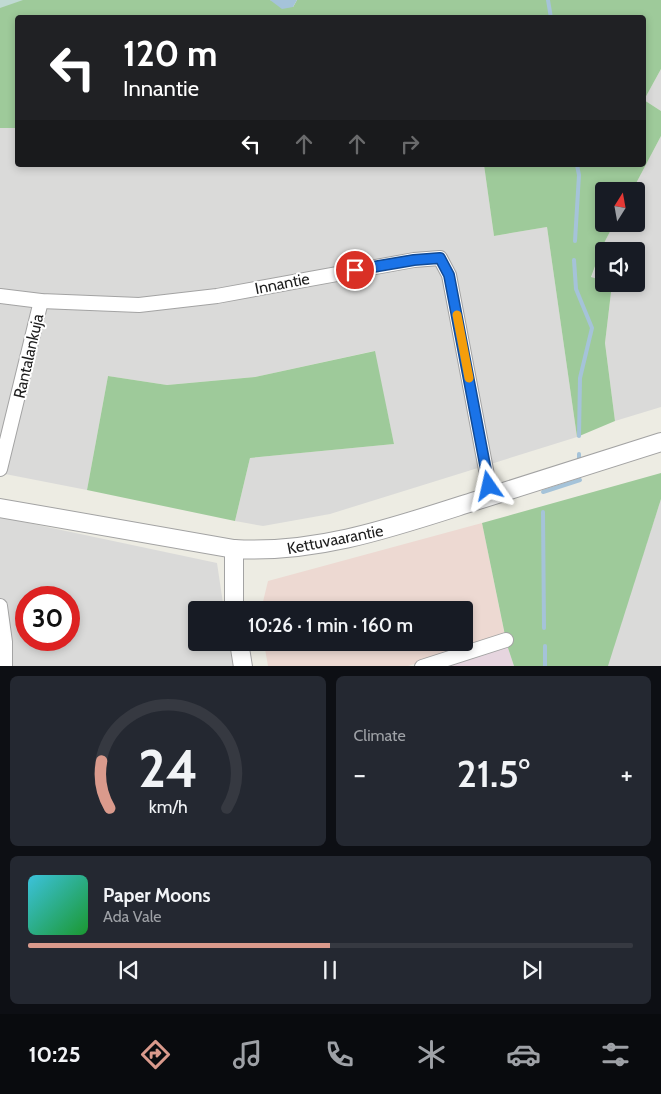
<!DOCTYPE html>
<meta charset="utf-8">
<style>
:root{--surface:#171b24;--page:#242831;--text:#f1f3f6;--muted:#9ea1a6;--line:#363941;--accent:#da9a8c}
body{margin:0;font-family:Cabin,sans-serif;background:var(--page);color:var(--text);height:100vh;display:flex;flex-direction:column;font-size:19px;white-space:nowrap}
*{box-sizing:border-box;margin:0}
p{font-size:16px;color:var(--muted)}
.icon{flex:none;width:28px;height:28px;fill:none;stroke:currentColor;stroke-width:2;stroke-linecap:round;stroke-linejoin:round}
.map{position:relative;height:666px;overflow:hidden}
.side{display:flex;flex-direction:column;gap:10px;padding:10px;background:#0d0f14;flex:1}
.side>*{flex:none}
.top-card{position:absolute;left:15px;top:15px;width:631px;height:152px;border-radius:5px;box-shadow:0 2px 8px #0003;background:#202124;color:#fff;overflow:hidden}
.needle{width:32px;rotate:11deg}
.fabs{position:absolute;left:595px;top:182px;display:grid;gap:10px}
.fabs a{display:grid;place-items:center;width:50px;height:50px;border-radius:5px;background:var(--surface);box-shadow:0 2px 8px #0003;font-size:25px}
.speed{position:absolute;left:15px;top:586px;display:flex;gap:10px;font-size:25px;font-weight:700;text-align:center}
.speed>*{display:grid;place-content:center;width:65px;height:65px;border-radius:50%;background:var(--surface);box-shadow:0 2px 8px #0003;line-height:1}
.speed .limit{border:8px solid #d22;background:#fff;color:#111}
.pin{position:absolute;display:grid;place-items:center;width:42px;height:42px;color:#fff;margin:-21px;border:2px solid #fff;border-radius:50%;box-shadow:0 1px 5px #0007}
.me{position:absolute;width:55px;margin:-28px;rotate:349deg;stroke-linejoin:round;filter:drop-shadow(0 0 4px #0008)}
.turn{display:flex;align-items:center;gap:18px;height:105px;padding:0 25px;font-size:22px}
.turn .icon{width:65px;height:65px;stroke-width:2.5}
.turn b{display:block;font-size:35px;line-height:42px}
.lanes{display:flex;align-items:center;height:48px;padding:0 25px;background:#0003;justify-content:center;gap:25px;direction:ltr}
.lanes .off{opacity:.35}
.big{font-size:38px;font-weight:600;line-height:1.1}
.side .card{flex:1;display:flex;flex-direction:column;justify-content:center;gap:8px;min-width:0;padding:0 18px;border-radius:8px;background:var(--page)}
.side .dial{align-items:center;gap:0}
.dial svg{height:130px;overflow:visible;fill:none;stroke:var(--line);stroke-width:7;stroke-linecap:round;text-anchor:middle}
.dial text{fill:var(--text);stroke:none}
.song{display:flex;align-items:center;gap:15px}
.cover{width:60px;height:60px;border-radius:8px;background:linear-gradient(135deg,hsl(190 70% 55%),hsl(130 70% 35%))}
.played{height:5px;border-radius:2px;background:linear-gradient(90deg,var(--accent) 50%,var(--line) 50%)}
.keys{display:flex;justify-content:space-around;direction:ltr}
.heat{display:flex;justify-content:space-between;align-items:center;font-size:28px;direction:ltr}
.side .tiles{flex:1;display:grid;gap:10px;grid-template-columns:1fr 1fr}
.card:last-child{grid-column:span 2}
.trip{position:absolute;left:188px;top:601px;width:285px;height:50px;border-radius:5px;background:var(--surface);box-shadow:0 2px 8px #0003;font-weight:600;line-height:50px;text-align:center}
.menu{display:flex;height:80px;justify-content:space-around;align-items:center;background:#090b0e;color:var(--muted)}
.menu .icon{width:35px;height:35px}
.menu .selected{color:var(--accent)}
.menu b{font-size:22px;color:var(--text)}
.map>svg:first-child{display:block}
.residential{fill:#dadad9;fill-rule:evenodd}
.commercial{fill:#edd9d2}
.industrial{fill:#e6d5df}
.forest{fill:#9eca9a}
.wetland{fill:#c0dad3}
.water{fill:#a5c3d9}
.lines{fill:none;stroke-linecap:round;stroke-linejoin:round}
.stream{stroke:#a5c3d9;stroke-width:4}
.minor-casing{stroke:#a3a3a3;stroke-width:16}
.tertiary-casing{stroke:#a3a3a3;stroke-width:20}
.minor{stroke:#fff;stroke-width:14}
.tertiary{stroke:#fff;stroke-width:18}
.route-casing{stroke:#114b97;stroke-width:12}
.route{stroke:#1a73e8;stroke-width:9}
.slow{stroke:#f59e0b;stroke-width:9}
.labels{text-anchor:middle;stroke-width:4;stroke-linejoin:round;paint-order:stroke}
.street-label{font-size:16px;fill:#1c1c1c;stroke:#fff}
</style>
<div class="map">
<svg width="661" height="667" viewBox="0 0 661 667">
<rect width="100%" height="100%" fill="#edece3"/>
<g class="residential">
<polygon points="661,69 661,111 644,100"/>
<polygon points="0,128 17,128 18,165 484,165 494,236 547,227 577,437 330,514 263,526 235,521 250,458 394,444 374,351 255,377 167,385 108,376 87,490 0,473"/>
<polygon points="661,136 661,407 615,421 605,343 612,284 636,284 636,251 604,251 604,281 591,278 603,245 614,224 636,224 636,191 632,191"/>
<polygon points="661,499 661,666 608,667 607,665"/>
<path d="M 0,517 L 217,563 L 224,610 L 196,610 L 196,642 L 229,643 L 233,666 L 0,667 ZM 26,598 L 69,598 L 69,640 L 26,640 Z"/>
</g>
<polygon class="commercial" points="482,523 505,636 408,666 268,666 264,643 464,642 464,610 261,610 268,581"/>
<polygon class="industrial" points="507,645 514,666 436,667"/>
<g class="forest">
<polygon points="0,0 270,0 293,7 297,0 661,0 661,69 644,100 661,111 661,136 632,191 604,191 604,224 614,224 603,245 591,277 604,281 604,284 612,284 605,343 615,421 577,437 547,227 494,236 484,165 644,165 644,18 18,18 17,128 0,128"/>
<polygon points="375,351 394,444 250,458 235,521 87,490 108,376 167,385 255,377"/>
<polygon points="661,473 661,499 608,666 514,666 507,645 482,523"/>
</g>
<polygon class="wetland" points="0,0 23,0 0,8"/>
<polygon class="water" points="270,0 297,0 293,7 282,9"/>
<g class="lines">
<g class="stream">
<polyline points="548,0 551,18"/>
<polyline points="575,241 579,175 577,165"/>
<polyline points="574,260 576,289 592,328 580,378 579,436"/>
<polyline points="579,454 579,459"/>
<polyline points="543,492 580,480"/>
<polyline points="543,512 544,628"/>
<polyline points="545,646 545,667"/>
</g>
<defs>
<g id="minor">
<polyline points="0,296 41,301 139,305 217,296 414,260 440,258 449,275 491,496"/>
<polyline points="0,469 41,301"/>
<polyline points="0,606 5,642 5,667"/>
<polyline points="422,667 506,640"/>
</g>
<g id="tertiary">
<path d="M 0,508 L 234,549 C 317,554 394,527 472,502 C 535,482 598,462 661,442"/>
<polyline points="234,610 234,549"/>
<polyline points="239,642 243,667"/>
</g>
</defs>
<use href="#minor" class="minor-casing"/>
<use href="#tertiary" class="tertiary-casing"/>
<use href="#minor" class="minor"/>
<use href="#tertiary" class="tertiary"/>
</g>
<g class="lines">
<defs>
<polyline id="route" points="355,270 414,260 440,258 449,275 489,486"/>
</defs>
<use href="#route" class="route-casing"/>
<use href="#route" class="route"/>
<polyline class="slow" points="457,315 469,378"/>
</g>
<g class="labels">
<g class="street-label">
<text transform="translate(282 283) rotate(-11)" y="6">Innantie</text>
<text transform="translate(28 356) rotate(-77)" y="6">Rantalankuja</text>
<text transform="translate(335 539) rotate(-11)" y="6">Kettuvaarantie</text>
</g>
</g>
</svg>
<div class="fabs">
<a><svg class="needle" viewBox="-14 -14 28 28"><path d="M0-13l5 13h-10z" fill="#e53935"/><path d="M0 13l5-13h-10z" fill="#9ea1a6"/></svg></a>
<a><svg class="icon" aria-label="sound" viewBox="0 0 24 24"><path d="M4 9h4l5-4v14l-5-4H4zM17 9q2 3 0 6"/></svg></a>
</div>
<div class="speed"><div class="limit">30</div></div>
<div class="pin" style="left:355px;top:270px;background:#d93025"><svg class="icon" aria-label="arrive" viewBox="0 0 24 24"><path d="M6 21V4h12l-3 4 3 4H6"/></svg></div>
<svg class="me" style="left:489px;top:486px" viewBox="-20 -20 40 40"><path d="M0-17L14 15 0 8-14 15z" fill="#1a73e8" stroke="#fff" stroke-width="4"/></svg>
<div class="trip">10:26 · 1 min · 160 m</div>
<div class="top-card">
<div class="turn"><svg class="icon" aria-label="left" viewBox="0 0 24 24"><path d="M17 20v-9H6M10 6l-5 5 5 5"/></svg><div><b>120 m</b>Innantie</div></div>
<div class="lanes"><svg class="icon" aria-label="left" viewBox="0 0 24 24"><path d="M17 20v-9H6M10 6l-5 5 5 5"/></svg><svg class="icon off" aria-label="ahead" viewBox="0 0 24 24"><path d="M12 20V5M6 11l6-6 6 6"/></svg><svg class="icon off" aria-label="ahead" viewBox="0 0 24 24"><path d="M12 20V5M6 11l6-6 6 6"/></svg><svg class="icon off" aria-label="right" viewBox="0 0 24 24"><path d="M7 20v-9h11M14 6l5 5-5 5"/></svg></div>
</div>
</div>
<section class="side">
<div class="tiles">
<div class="card dial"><svg viewBox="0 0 100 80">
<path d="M14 69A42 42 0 1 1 86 69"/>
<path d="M14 69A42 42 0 0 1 9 40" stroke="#da9a8c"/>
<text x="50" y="56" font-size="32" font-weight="700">24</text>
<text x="50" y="72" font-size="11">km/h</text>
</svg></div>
<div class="card"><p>Climate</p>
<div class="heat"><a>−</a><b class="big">21.5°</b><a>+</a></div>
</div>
<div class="card">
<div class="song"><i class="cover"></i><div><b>Paper Moons</b><p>Ada Vale</p></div></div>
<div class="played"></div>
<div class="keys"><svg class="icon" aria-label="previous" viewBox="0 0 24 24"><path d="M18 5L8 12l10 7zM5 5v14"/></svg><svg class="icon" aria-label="pause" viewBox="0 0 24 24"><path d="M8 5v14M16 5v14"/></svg><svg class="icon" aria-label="next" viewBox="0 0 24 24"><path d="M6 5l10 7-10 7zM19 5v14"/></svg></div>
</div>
</div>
</section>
<nav class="menu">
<b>10:25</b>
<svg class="icon selected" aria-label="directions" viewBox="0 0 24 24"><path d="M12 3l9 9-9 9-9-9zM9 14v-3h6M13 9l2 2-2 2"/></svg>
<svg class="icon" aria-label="music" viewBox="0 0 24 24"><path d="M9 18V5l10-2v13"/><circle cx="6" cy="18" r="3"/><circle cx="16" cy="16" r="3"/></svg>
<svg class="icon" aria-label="phone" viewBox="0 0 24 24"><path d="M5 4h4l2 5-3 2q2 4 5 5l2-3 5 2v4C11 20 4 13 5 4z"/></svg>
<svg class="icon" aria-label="climate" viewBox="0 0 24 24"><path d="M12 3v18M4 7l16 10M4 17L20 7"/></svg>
<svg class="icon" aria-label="car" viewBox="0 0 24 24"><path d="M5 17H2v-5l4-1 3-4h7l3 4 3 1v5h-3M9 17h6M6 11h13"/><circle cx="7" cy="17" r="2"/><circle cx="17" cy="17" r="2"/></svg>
<svg class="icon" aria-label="filters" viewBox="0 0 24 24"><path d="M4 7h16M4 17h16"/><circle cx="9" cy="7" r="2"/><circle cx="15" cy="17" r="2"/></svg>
</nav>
